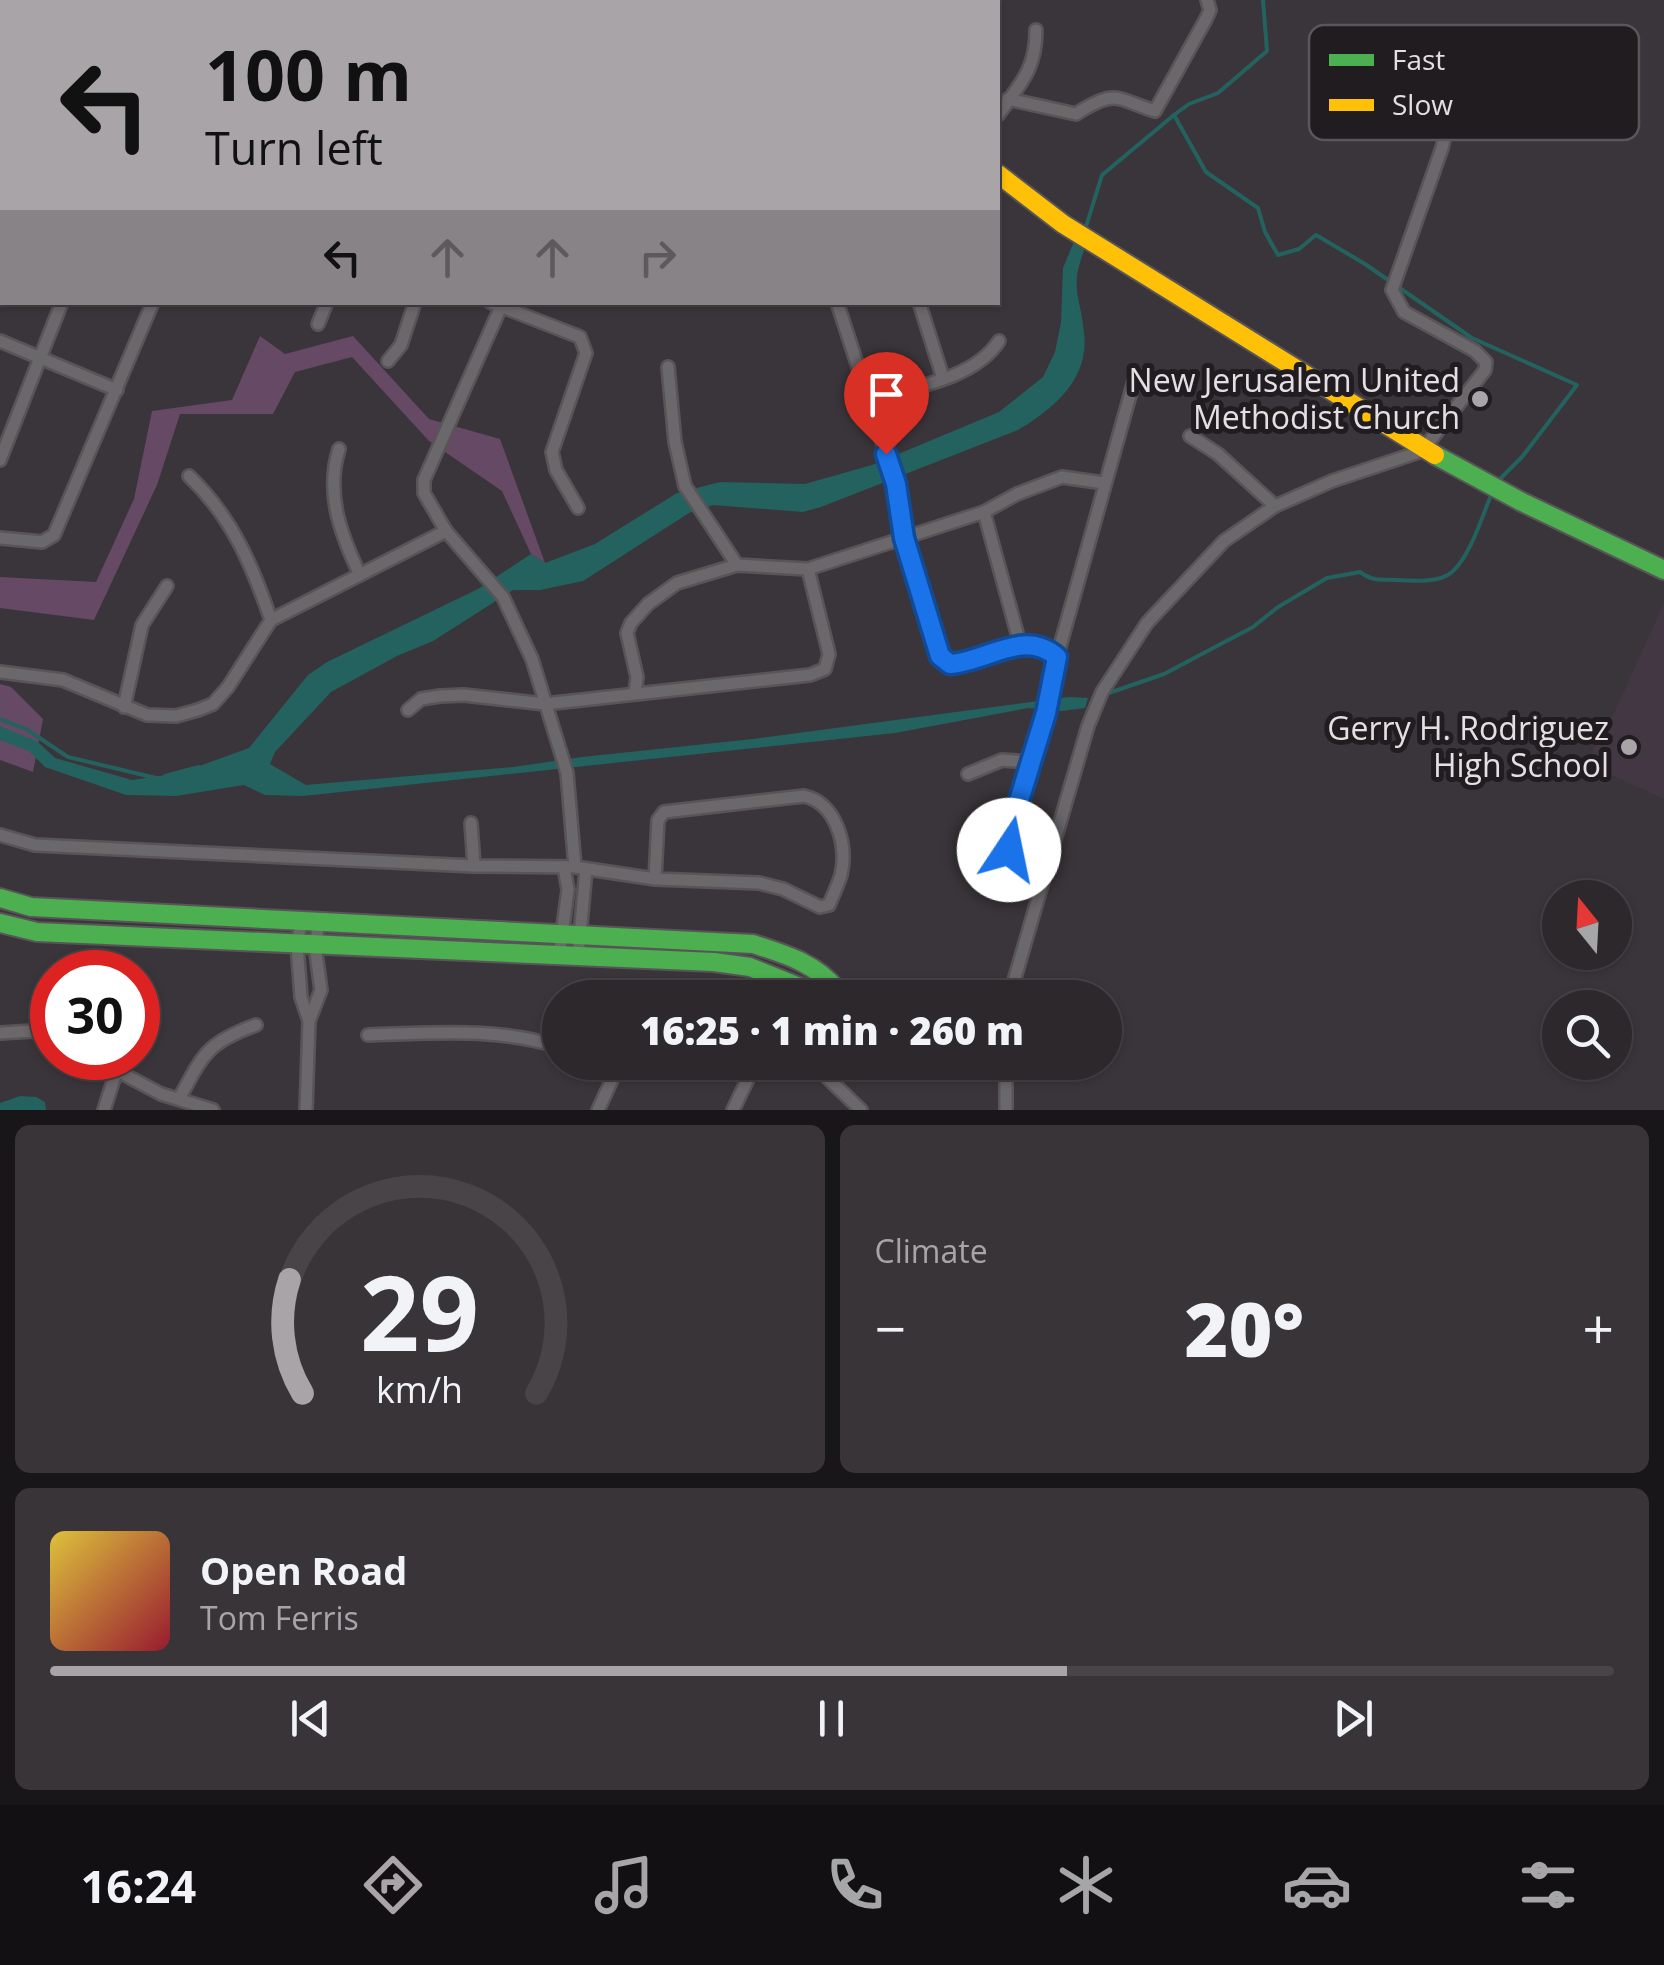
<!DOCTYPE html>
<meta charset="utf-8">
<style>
:root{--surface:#2c282c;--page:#383438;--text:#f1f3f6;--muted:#a6a6a9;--line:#484448;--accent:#a9a4a8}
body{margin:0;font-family:"Open Sans",sans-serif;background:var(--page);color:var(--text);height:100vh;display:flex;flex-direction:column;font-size:38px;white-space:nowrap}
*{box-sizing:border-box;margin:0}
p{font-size:32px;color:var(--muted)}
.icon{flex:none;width:55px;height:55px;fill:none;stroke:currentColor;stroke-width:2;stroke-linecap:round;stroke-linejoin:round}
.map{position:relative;height:1110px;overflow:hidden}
.panel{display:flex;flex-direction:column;gap:15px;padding:15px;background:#181618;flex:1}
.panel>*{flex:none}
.top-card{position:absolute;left:0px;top:0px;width:1000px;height:305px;box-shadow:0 2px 8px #0004,0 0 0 2px var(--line);background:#a9a4a8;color:#111;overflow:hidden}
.needle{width:65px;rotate:342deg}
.controls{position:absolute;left:1542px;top:880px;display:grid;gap:20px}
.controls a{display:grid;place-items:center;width:90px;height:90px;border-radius:50%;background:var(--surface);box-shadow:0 2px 8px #0004,0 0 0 2px var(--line);font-size:50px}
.speed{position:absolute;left:30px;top:950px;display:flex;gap:20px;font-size:50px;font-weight:700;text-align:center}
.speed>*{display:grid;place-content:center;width:130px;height:130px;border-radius:50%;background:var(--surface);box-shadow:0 2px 8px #0004,0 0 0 2px var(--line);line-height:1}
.speed .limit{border:15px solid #d22;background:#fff;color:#111}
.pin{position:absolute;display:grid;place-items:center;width:85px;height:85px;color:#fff;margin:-102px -42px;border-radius:50% 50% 50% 0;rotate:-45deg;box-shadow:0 0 10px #0007}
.pin .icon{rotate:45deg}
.me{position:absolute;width:110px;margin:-55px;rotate:11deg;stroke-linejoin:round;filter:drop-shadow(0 0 8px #0008)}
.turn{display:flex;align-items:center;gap:35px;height:210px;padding:0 40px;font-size:45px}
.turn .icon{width:130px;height:130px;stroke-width:2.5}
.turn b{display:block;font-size:70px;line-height:85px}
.lanes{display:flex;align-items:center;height:95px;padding:0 40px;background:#0003;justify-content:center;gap:50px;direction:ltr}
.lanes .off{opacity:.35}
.big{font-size:75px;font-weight:800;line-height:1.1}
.panel .tile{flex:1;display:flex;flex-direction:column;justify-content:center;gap:15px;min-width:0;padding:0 35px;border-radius:15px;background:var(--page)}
.panel .dial{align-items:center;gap:0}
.dial svg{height:260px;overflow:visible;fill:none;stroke:var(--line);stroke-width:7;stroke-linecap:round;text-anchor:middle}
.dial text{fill:var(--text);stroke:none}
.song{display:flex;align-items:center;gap:30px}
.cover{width:120px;height:120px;border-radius:15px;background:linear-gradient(135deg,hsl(50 70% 55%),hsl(350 70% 35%))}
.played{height:10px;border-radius:5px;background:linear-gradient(90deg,var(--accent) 65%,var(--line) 65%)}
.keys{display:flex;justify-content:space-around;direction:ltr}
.heat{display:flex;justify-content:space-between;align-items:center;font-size:55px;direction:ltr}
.panel .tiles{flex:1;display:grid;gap:15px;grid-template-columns:1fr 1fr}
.tile:last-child{grid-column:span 2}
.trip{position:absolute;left:542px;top:980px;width:580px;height:100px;border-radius:50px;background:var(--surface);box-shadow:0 2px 8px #0004,0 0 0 2px var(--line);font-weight:800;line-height:100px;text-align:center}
.tab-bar{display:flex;height:160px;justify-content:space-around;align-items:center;background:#121012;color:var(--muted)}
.tab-bar .icon{width:70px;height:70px}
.tab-bar .current{color:var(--accent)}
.tab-bar b{font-size:45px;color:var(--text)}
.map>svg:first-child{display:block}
.built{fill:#443744}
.green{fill:#664965}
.water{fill:#23625f}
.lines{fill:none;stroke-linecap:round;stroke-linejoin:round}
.stream{stroke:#23625f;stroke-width:4}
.street-casing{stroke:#585458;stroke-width:16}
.fast-casing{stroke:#585458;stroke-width:22}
.slow-casing{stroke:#585458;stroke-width:22}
.street{stroke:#6b686b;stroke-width:11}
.fast{stroke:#4caf50;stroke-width:18}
.slow{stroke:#ffc107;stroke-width:18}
.route-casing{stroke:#114b97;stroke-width:25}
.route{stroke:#1a73e8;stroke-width:18}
.poi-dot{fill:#a9a4a8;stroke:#211c20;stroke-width:4}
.labels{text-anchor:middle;stroke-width:10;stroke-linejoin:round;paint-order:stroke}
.poi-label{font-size:32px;fill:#e5dfe4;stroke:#211c20;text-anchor:end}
.key{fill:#211c20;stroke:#5c565b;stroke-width:2.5}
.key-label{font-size:28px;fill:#e5dfe4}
</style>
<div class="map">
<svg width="1664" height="1110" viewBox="0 0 1664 1110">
<rect width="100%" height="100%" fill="#3a353a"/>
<polygon class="built" points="1664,603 1664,799 1586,763 1616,709"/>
<g class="green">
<polygon points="260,336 285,354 353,336 429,419 500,439 545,563 531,554 502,491 429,441 352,357 295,372 273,414 180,414 157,485 94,620 0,608 0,577 96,582 134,499 152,411 232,400"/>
<polygon points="0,684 11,687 43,719 33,772 0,760"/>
</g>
<g class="water">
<path d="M 1075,239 L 1085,248 C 1069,289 1080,293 1084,332 C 1090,379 1054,408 1018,430 L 821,507 L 803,512 L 713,505 L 689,513 L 583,581 L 540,590 L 513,590 L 433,641 L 397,656 L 331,692 L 275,752 L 270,764 L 306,785 L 513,767 L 582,757 L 753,739 L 1069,697 L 1088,698 L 1085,708 L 1062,711 L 1028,708 L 895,733 L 303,796 L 265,795 L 244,785 L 176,796 L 126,795 L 45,767 L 29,751 L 0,740 L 0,726 L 38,742 L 55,758 L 132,780 L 180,773 L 249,748 L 308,675 L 327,662 L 478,589 L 531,554 L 545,563 L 595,544 L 677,493 L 720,482 L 805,484 L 872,465 L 999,412 L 1043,377 L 1055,352 L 1061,322 L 1063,268 Z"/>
<polygon points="20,1096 36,1097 45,1102 46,1110 0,1110 0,1103"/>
</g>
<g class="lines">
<g class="stream">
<polyline points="1174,115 1206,172 1258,208 1265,232 1278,255 1299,249 1316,235 1365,264 1472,338 1577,385 1522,457 1495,484"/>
<polyline points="1084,233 1102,175 1174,115 1189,104 1218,93 1267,51 1263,0"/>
<path d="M 1106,694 L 1164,674 L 1253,627 L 1278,607 L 1327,578 L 1360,572 C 1374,582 1380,579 1397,580 C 1412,581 1440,583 1452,572 C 1471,555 1482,516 1492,493"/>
<polyline points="0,719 26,729 68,757 156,778"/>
<polyline points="165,776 199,767"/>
</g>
<defs>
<g id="street">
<polyline points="61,0 67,2"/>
<polyline points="616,0 619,2"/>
<polyline points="700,0 701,2"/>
<polyline points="11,2 12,0"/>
<polyline points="104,2 105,0"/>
<polyline points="193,2 194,0"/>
<polyline points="281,2 282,0"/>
<polyline points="373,2 374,0"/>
<polyline points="460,2 462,0"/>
<polyline points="550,2 551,0"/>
<polyline points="0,26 2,20"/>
<polyline points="0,87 2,88"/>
<path d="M 1008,99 L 1076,114 C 1117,88 1116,99 1155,111 L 1206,19 L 1210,10 L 1207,0"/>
<path d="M 998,115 C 1020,84 1036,70 1036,30"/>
<polyline points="0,239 2,233"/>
<polyline points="490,302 580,337 586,353 552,452 556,470 578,508"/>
<polyline points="503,302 424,480 424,493 446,531 503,597 532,659 567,773 575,867"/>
<path d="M 837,302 L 896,484 L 904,538 L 940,656 L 950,665 C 987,662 1023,628 1057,657"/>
<polyline points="919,302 943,378"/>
<polyline points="318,324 327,302"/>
<polyline points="0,341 117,390"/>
<polyline points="388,361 401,345 415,302"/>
<polyline points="668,367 675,442 685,486 737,565"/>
<path d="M 868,400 C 909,388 974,380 999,341"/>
<polyline points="1190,436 1218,454 1275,506"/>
<path d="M 339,449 C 325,494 341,535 360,575"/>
<polyline points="0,460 62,302"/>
<path d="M 189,476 C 232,517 252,565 271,620"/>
<polyline points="984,512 1020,644"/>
<polyline points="0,538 42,542 54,535 153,302"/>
<polyline points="0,672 63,680 147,715 176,716 198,710 213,704 228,687 271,620 446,531"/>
<polyline points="635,693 637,677 627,633 631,623 648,604 677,583 737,565 808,569 984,512 1017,494 1062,477 1104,483"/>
<polyline points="124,707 142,625 167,586"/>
<polyline points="408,710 421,699 440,696 464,695 545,704 810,675 825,669 829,654 808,569"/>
<polyline points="968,774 1002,760 1030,762"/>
<polyline points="471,823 474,866"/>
<path d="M 0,835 L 35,845 L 474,866 L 575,867 L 655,879 L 759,883 L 783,889 L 820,907 L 829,905 C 833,895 838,885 841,875 C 848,845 836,803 804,796 L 664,812 L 658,820 L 655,879"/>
<polyline points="1011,890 1010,830 1046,713 1057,657 1136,374"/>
<polyline points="301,922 297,945 301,997 309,1021 306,1110"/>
<polyline points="559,956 568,890 564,867"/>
<polyline points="578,957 586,869"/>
<polyline points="1013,998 1014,981 1088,726 1102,692 1147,623 1224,541 1275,506 1332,481 1422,451 1485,370 1486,362 1475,351 1404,312 1392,290 1442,148 1465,47"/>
<polyline points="309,1021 321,990 315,946 319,923"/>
<polyline points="0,1033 33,1031 52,1037"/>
<path d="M 368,1035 C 433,1033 497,1027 560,1047"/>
<polyline points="93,1058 161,1094 213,1110"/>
<polyline points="811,1062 861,1110"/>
<path d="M 179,1099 C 203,1055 206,1043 256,1025"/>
<polyline points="104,1110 116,1072"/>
<polyline points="598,1110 616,1071 601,1062"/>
<polyline points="733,1110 756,1062"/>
<polyline points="1006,1110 1006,1062"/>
</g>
<g id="fast">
<polyline points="814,0 817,2"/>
<polyline points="1435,455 1522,502 1664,570"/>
<path d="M 0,898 L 31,907 L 753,944 C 784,954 816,963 837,990 L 832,998"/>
<polyline points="0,923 37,932 714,962 750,967 827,998"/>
</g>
<polyline id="slow" points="998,174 1063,224 1435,455"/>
</defs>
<use href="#street" class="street-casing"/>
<use href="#fast" class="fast-casing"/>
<use href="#slow" class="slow-casing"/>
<use href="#street" class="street"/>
<use href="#fast" class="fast"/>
<use href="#slow" class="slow"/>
</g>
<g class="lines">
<defs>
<path id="route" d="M 886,454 L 896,484 L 904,538 L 940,656 L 950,664 C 987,662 1023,628 1057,657 L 1046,713 L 1010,830 L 1009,850"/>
</defs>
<use href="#route" class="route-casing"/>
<use href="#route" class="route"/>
</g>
<g class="poi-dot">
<circle cx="1480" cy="399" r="10"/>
<circle cx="1629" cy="747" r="10"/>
</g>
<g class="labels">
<g class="poi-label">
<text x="1460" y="392">New Jerusalem United<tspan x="1460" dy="37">Methodist Church</tspan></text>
<text x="1609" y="740">Gerry H. Rodriguez<tspan x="1609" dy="37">High School</tspan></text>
</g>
</g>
<rect x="1309" y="25" width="330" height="115" rx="15" class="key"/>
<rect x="1329" y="54" width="45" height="12" fill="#4caf50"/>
<rect x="1329" y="99" width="45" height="12" fill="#ffc107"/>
<g class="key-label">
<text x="1392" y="70">Fast</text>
<text x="1392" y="115">Slow</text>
</g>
</svg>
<div class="controls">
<a><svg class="needle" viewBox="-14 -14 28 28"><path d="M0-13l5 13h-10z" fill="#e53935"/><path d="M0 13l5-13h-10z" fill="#a6a6a9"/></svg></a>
<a><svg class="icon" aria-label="search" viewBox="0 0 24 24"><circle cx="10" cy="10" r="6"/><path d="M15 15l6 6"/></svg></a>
</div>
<div class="speed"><div class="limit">30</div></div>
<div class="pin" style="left:886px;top:454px;background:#d93025"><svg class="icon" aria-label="arrive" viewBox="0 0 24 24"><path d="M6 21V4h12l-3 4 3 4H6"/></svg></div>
<svg class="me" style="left:1009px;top:850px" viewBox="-20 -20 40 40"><circle r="19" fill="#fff"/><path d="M0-13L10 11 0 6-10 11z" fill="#1a73e8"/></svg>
<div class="trip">16:25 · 1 min · 260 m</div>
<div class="top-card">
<div class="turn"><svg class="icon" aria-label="left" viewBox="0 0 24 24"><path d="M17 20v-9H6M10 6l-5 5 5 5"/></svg><div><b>100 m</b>Turn left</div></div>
<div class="lanes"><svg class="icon" aria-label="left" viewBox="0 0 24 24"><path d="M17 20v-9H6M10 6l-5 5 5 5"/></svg><svg class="icon off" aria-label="ahead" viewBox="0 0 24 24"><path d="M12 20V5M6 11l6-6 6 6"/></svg><svg class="icon off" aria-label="ahead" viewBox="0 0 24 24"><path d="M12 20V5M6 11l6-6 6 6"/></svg><svg class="icon off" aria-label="right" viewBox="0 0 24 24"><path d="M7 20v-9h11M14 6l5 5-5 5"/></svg></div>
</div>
</div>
<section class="panel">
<div class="tiles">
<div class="tile dial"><svg viewBox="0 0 100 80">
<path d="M14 69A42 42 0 1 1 86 69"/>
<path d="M14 69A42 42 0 0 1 10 34" stroke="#a9a4a8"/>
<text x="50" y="56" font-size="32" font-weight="700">29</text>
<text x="50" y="72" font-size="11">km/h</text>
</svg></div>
<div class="tile"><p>Climate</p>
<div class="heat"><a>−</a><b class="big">20°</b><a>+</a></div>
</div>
<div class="tile">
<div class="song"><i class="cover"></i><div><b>Open Road</b><p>Tom Ferris</p></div></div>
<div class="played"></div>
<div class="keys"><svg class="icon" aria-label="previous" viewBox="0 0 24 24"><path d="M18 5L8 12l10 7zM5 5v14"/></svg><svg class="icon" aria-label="pause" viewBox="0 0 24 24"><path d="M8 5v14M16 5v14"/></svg><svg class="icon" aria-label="next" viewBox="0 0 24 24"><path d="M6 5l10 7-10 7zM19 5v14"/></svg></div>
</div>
</div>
</section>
<nav class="tab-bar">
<b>16:24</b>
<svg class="icon current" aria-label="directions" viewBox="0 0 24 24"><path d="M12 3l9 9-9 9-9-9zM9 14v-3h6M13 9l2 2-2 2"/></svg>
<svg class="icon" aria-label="music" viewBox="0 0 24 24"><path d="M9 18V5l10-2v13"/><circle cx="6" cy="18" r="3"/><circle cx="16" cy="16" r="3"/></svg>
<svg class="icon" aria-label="phone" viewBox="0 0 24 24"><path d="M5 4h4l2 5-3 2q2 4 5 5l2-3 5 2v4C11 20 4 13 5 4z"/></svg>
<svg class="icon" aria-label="climate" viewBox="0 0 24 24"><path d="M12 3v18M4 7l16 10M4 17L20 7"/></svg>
<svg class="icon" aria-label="car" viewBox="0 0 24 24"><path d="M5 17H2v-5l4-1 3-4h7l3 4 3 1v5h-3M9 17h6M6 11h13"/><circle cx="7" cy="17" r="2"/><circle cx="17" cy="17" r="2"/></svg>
<svg class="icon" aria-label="filters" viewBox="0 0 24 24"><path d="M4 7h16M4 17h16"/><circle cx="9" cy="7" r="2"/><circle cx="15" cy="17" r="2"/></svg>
</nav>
